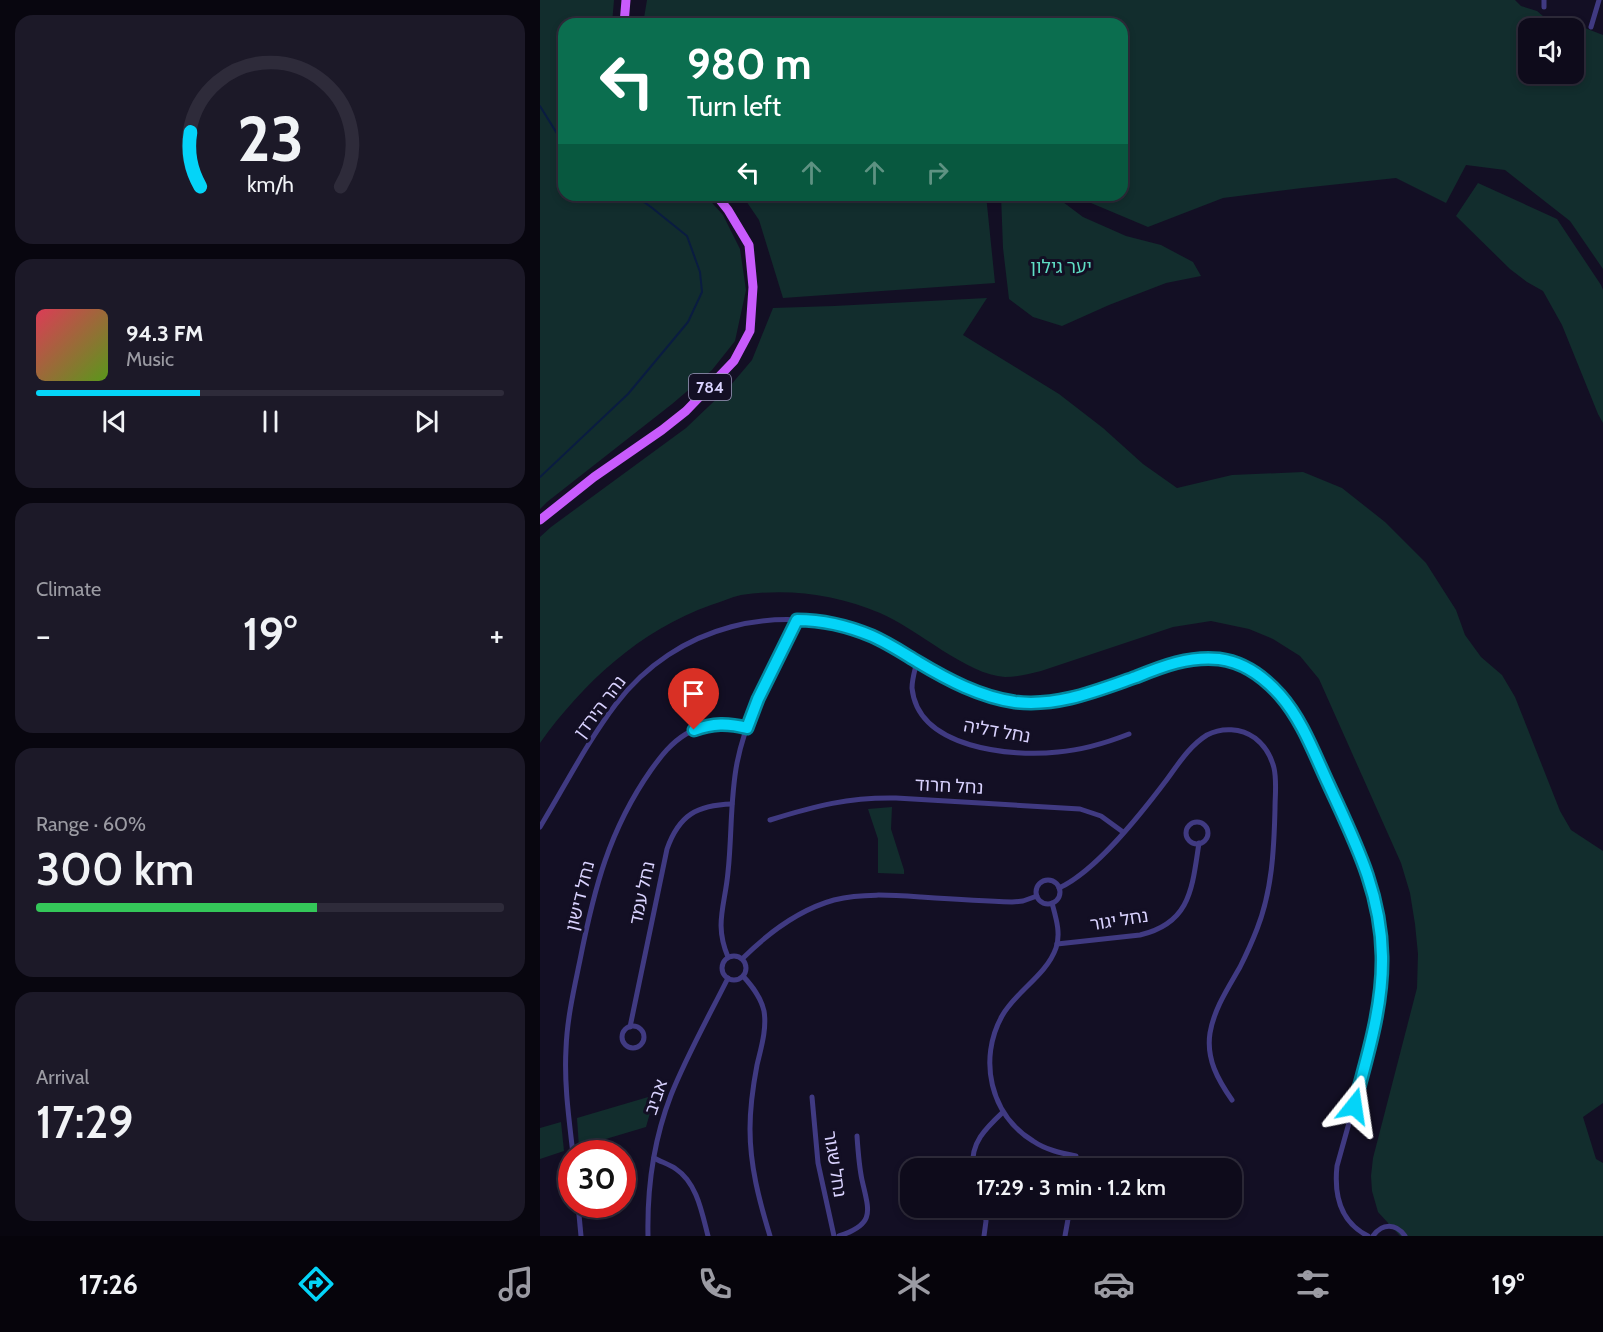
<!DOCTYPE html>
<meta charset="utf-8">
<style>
:root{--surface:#0e0b1b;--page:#1c1928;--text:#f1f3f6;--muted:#9b9ba3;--line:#2e2b3a;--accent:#04d4f8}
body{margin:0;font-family:Cabin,"Noto Sans Hebrew",sans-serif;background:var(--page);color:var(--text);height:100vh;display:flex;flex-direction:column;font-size:22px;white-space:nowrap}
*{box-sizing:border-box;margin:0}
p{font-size:20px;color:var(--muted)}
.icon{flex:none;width:33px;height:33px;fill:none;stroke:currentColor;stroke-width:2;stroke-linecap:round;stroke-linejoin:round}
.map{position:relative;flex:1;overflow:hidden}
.panel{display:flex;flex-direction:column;gap:15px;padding:15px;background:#08060f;width:540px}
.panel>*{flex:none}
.top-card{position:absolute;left:18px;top:18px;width:570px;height:183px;border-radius:18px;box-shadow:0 3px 9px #0003,0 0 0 2px var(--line);background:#0b6e4f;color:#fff;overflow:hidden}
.fabs{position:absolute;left:978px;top:18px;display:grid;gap:12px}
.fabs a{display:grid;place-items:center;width:66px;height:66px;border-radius:12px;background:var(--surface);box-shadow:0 3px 9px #0003,0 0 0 2px var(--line);font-size:30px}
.speed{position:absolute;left:18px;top:1140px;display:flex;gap:12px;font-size:30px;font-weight:700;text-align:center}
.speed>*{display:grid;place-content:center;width:78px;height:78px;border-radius:50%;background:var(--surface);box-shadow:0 3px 9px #0003,0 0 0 2px var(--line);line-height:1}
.speed .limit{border:9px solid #d22;background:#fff;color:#111}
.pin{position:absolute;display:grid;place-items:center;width:51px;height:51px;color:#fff;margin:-62px -26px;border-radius:50% 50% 50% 0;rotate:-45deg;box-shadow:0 0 6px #0007}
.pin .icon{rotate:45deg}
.me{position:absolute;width:66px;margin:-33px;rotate:15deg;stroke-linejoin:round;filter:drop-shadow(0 0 4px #0008)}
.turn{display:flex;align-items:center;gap:21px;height:126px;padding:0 30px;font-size:27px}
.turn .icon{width:78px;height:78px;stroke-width:2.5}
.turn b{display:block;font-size:42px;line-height:51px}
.lanes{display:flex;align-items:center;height:57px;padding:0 30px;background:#0003;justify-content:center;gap:30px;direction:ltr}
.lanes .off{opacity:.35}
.big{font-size:45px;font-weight:600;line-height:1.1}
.panel .tile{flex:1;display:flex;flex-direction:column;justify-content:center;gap:9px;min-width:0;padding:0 21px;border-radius:18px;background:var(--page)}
.panel .dial{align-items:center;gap:0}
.dial svg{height:156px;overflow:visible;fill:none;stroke:var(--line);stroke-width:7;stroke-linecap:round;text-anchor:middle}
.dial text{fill:var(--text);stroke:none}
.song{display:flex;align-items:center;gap:18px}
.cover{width:72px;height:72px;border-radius:9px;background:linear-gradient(135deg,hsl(350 70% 55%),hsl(90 70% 35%))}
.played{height:6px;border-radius:3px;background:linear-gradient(90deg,var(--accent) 35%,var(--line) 35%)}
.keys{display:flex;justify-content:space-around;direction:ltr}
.heat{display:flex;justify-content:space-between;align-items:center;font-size:33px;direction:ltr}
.charge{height:9px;border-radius:4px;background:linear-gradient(90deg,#34c759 60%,var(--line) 0)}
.trip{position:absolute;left:360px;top:1158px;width:342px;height:60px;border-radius:18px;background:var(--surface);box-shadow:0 3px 9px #0003,0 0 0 2px var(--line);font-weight:600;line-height:60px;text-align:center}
.tabs{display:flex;height:96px;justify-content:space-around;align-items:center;background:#06040b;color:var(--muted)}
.tabs .icon{width:42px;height:42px}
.tabs .on{color:var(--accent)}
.tabs b{font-size:27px;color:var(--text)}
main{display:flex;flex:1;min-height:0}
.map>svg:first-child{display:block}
.green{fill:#122d2d;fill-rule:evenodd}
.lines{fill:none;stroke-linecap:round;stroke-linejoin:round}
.stream{stroke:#0a1c41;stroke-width:2}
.street{stroke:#403a82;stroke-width:5}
.primary{stroke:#c85bfc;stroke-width:9}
.route-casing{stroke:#038aa1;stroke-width:15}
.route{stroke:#04d4f8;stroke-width:10}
.labels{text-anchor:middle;stroke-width:6;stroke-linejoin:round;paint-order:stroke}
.shield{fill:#130f24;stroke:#9e98bd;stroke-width:1.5}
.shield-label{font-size:16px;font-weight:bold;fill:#d9d2fe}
.park-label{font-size:18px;fill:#5fddc4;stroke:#130f24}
.street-label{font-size:18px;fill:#d9d2fe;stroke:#130f24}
</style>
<main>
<section class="panel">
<div class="tile dial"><svg viewBox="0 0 100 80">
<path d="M14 69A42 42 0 1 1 86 69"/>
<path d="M14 69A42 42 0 0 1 9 41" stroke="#04d4f8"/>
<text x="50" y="56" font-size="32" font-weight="700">23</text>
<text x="50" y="72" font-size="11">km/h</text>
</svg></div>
<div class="tile">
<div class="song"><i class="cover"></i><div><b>94.3 FM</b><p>Music</p></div></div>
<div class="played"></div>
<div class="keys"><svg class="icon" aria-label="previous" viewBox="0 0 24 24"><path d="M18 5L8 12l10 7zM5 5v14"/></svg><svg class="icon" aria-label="pause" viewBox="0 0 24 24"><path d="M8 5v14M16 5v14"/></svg><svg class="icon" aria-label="next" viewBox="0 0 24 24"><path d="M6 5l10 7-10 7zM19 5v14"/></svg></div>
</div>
<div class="tile"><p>Climate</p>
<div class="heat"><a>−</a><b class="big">19°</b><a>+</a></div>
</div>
<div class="tile"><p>Range · 60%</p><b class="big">300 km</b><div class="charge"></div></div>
<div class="tile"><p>Arrival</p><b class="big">17:29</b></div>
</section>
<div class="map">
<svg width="1063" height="1236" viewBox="0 0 1063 1236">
<rect width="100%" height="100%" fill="#130f24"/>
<g class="green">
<polygon points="0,0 74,0 72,24 24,24 24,195 165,195 183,215 200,249 206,290 195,341 172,370 132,404 7,502 0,509"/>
<path d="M 107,0 L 975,0 L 981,6 L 997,11 L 1017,28 L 1032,23 L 1063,35 L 1063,269 L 1030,221 L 965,170 L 926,165 L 906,203 L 856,178 L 762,188 L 683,198 L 608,227 L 551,203 L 526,197 L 483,195 L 582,195 L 582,24 L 103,24 ZM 988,28 L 1034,28 L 1034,74 L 988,74 Z"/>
<polygon points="938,183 1017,219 1061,285 1063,290 1063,423 1058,414 1022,325 1003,291 987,282 970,269 916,216"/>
<polygon points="202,195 446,195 455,283 243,298 219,220"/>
<polygon points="461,195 519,199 543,217 586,236 621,245 653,262 661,276 626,283 569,305 522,326 493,317 469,299 463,248"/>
<path d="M 447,298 L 423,335 L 519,394 L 563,428 L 603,464 L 637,488 L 692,475 L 763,472 L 802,488 L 845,522 L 886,563 L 916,610 L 925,635 L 941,657 L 962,675 L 975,697 L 1020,811 L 1031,830 L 1063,851 L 1063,1103 L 1043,1117 L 1056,1159 L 1063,1163 L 1063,1236 L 860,1236 L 838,1212 L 832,1191 L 831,1176 L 833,1158 L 877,988 L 878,954 L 875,924 L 870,893 L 861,863 L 779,679 L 760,656 L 733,639 L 709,629 L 671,621 L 633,627 L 501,671 C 489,674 477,677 465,677 C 427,675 376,628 340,613 C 296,594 248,588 201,595 C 191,597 181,602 171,605 C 100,630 43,683 0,743 L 0,537 L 11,527 L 146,428 L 190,386 L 212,360 L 233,308 L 294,306 Z"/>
<polygon points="352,807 351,829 364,870 364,874 338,873 338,839 328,809"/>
<polygon points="115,1095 106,1127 39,1147 37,1118"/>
<polygon points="21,1122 24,1151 0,1159 0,1128"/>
</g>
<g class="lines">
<g class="stream">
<polyline points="0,106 21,140 24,143"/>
<polyline points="0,477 88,394 148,322 162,292 160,272 147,236 111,207 94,195"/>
</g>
<g class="street">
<polyline points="1004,0 1004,7"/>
<polyline points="1051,27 1059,0"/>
<path d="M 377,661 C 375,670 372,679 372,688 C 378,749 472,757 518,752 C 543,750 566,743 589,734"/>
<path d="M 230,820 C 275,806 309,797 356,798 L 540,809 L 561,816 L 583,832"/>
<circle cx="657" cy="833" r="11"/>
<path d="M 0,827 C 25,786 47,742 76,704 C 136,625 239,600 330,635 C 347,642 362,652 378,662 C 407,679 438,696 472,701 C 517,708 558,691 599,675 C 625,666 651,656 679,659 C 697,661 714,670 728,682 C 760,712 775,756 793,795 C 808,828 826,861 834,897 C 841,921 843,946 842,972 C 841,1009 831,1044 821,1080 C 813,1108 805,1137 797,1166 C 794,1194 800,1222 828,1236"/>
<circle cx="508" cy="892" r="12"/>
<path d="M 519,888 C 556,871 600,815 625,782 C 637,766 649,746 667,735 C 682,727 701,728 715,738 C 724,745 731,756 734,768 C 737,781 735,795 735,809 C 734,850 732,891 717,929 C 712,942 706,955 700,967 C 688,988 674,1009 670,1033 C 666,1059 678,1080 692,1100"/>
<path d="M 512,903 C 516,918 521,933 516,948 C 506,976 476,991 462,1016 C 438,1059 450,1115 493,1141 C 506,1150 521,1153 536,1156 L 535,1168"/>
<path d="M 517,944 L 600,935 C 651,923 652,888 659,843"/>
<circle cx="194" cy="968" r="12"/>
<path d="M 188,957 C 174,924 185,906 188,872 C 192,836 190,799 197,763 C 207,712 234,666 257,620"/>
<path d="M 202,959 C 228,933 258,910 294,900 C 322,893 351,895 381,897 C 411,899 442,901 472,902 L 483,901 L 497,896"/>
<path d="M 203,976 C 212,986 221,997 224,1011 C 227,1029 221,1048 217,1065 C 213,1086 210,1107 210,1129 C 210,1166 219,1200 230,1236"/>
<circle cx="93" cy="1037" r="11"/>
<path d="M 90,1027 L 127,849 C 139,815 157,805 192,804"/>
<polyline points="272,1097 278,1163 294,1236"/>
<path d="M 33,1154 C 29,1119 24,1084 26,1049 C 27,1019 34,989 40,960 C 54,889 69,830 111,770 C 121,756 131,743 146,734 C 165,723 185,722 207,727"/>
<path d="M 114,1158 C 121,1162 129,1164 136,1169 C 157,1183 162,1213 168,1236"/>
<path d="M 433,1168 C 430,1143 446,1128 463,1112"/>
<polyline points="38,1204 41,1236"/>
<path d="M 108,1236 C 107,1189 114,1139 131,1095 C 147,1055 169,1016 188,978"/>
<path d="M 299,1236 C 336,1224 329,1211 322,1180 C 319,1166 318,1151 317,1136"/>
<polyline points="444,1236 446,1221 444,1208"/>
<polyline points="525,1236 530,1208"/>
<path d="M 833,1236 C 842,1223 856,1223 865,1236"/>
</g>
<g class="primary">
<polyline points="84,24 86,0"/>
<polyline points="0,520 54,477 122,430 146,411 194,361 210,331 213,287 209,245 188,210 176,195"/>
</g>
</g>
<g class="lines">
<defs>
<path id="route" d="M 154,730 C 173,723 188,723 207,728 L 218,699 L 257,620 C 282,620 308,626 332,636 C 348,643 363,653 378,662 C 408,680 440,697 475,702 C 518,707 556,691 596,677 C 623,666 649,656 679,659 C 703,662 724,677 740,695 C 762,720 774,753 788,783 C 814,840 841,891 842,956 C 843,1007 827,1057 814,1106"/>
</defs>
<use href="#route" class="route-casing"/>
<use href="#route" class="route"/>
</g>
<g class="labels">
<rect class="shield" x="149" y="374" width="42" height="26" rx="4.5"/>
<g class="shield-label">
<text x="170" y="393">784</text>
</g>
<g class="park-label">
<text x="521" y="273">יער גילון</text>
</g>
<g class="street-label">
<text transform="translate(60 707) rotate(-53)" y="6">נהר הירדן</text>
<text transform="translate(457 731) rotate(10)" y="6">נחל דליה</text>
<text transform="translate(409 786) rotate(3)" y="6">נחל חרוד</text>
<text transform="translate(102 893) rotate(-78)" y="6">נחל עמד</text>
<text transform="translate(40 896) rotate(-76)" y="6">נחל דישון</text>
<text transform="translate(579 920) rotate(-9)" y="6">נחל יגור</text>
<text transform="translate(116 1097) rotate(-71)" y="6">אביב</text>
<text transform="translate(295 1164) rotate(81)" y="6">נחל שגור</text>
</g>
</g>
</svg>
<div class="fabs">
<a><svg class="icon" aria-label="sound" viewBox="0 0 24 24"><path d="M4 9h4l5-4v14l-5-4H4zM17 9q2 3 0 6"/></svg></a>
</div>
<div class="speed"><div class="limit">30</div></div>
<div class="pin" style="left:154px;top:730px;background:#d93025"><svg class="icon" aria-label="arrive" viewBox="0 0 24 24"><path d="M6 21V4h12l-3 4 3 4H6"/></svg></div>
<svg class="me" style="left:814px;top:1106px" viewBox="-20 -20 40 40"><path d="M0-17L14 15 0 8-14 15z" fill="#04d4f8" stroke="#fff" stroke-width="4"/></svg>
<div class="trip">17:29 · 3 min · 1.2 km</div>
<div class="top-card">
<div class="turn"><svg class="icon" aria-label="left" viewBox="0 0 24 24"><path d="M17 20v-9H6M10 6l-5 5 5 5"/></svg><div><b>980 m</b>Turn left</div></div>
<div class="lanes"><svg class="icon" aria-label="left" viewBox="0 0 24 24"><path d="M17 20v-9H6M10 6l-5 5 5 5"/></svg><svg class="icon off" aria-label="ahead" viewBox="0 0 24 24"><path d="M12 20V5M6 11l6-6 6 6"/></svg><svg class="icon off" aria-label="ahead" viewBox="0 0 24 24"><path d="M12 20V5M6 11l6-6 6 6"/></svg><svg class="icon off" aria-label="right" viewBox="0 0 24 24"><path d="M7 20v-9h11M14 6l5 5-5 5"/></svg></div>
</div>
</div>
</main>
<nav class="tabs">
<b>17:26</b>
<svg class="icon on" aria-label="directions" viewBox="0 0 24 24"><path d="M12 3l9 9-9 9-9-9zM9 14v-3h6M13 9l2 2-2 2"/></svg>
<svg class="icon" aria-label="music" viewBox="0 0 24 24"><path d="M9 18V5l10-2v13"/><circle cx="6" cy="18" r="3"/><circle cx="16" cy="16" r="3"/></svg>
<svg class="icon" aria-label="phone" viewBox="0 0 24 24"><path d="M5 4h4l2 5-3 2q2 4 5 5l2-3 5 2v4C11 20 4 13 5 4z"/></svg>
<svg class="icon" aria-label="climate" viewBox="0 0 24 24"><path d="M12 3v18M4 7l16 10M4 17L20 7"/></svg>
<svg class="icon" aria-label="car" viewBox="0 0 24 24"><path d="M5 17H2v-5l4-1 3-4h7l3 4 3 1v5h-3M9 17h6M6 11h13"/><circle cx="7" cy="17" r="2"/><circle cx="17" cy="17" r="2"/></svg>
<svg class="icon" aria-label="filters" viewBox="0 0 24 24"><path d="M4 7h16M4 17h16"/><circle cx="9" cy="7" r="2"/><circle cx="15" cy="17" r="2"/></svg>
<b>19°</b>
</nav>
